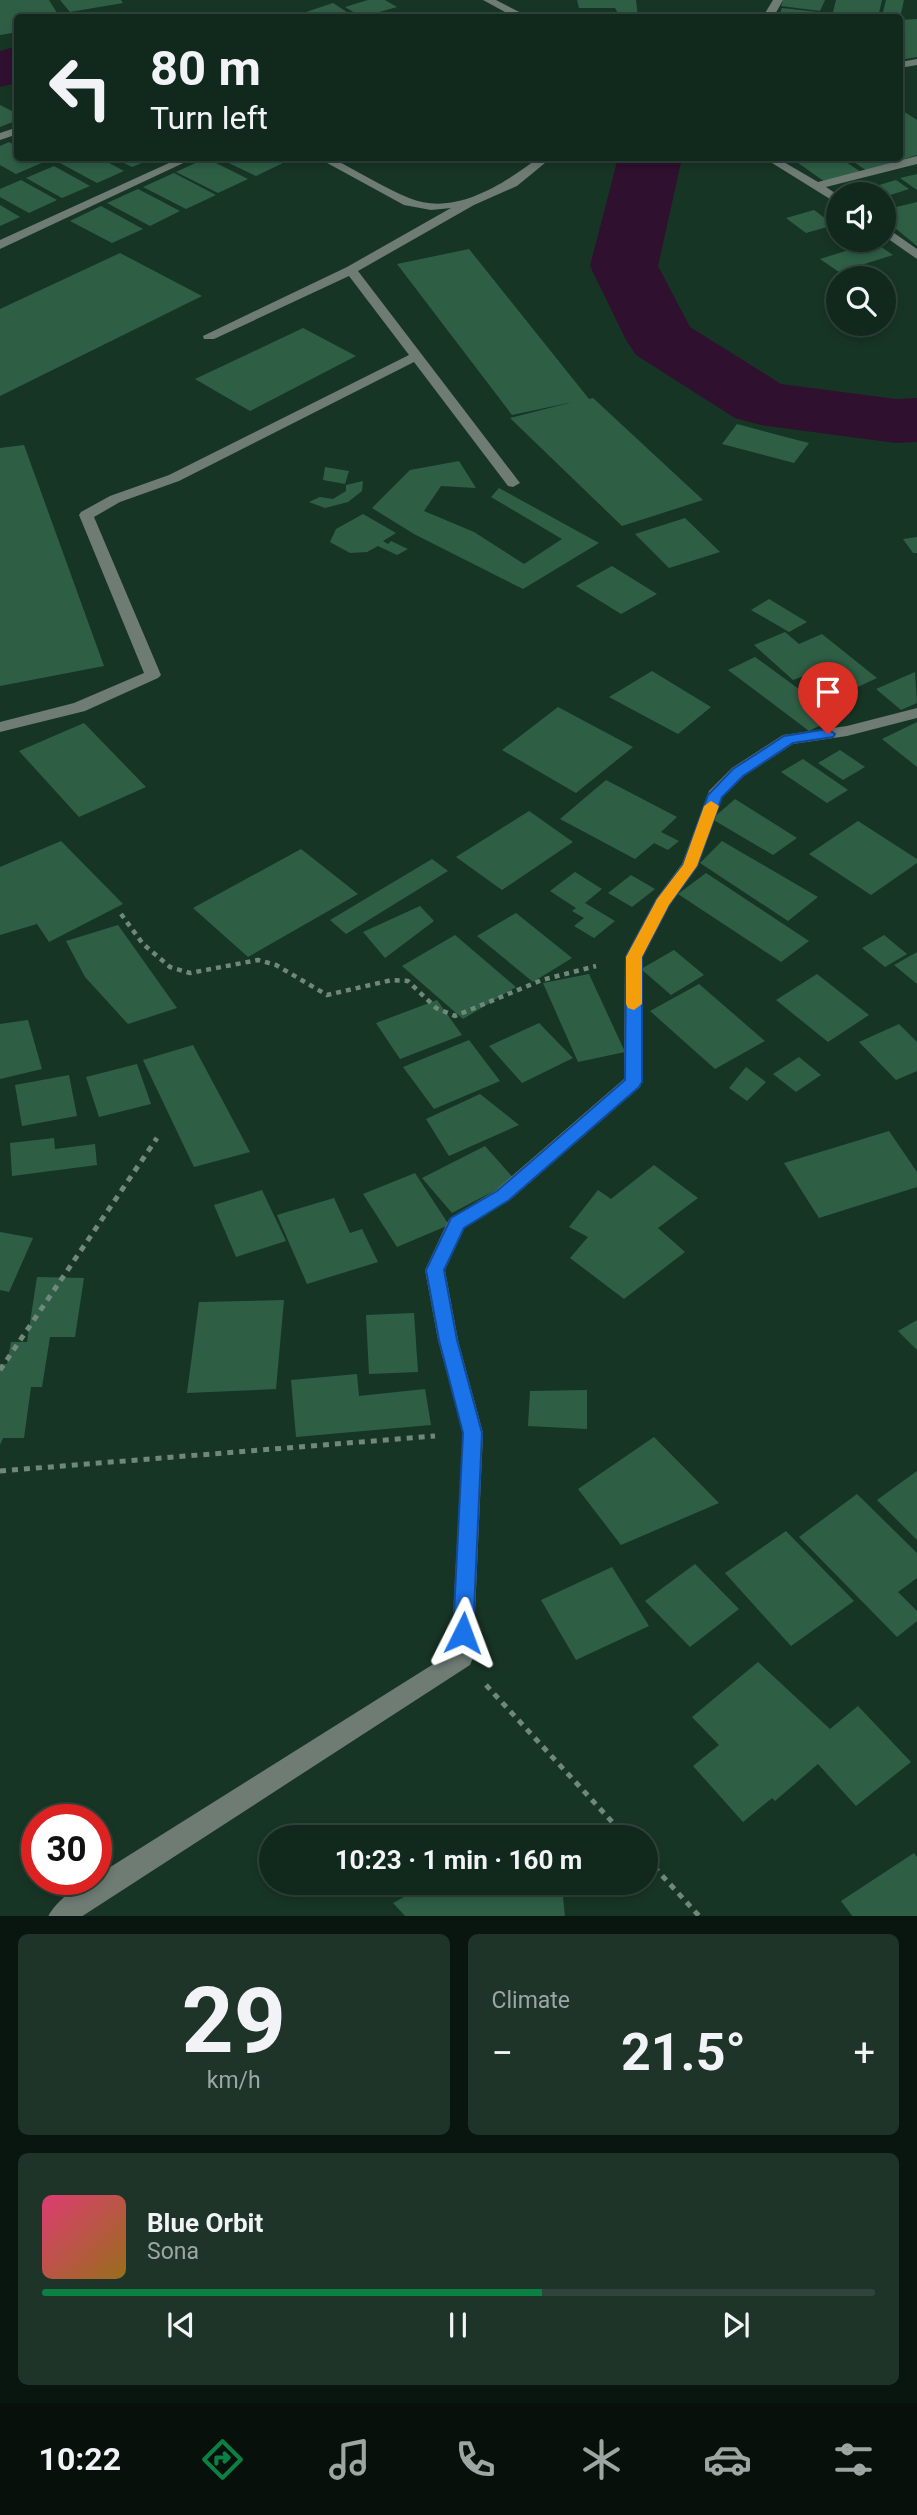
<!DOCTYPE html>
<meta charset="utf-8">
<style>
:root{--surface:#11281c;--page:#1e3429;--text:#f1f3f6;--muted:#9ca6a3;--line:#30443b;--accent:#0b8043}
body{margin:0;font-family:Roboto,sans-serif;background:var(--page);color:var(--text);height:100vh;display:flex;flex-direction:column;font-size:26px;white-space:nowrap}
*{box-sizing:border-box;margin:0}
p{font-size:23px;color:var(--muted)}
.icon{flex:none;width:38px;height:38px;fill:none;stroke:currentColor;stroke-width:2;stroke-linecap:round;stroke-linejoin:round}
.map{position:relative;height:1916px;overflow:hidden}
.details{display:flex;flex-direction:column;gap:18px;padding:18px;background:#09160f;flex:1}
.details>*{flex:none}
.guide{position:absolute;left:14px;top:14px;width:889px;height:147px;border-radius:7px;box-shadow:0 4px 10px #0003,0 0 0 2px var(--line);background:#11281c;color:var(--text);overflow:hidden}
.buttons{position:absolute;left:826px;top:182px;display:grid;gap:14px}
.buttons a{display:grid;place-items:center;width:70px;height:70px;border-radius:50%;background:var(--surface);box-shadow:0 4px 10px #0003,0 0 0 2px var(--line);font-size:35px}
.speed{position:absolute;left:21px;top:1804px;display:flex;gap:14px;font-size:35px;font-weight:700;text-align:center}
.speed>*{display:grid;place-content:center;width:91px;height:91px;border-radius:50%;background:var(--surface);box-shadow:0 4px 10px #0003,0 0 0 2px var(--line);line-height:1}
.speed .limit{border:10px solid #d22;background:#fff;color:#111}
.pin{position:absolute;display:grid;place-items:center;width:60px;height:60px;color:#fff;margin:-72px -30px;border-radius:50% 50% 50% 0;rotate:-45deg;box-shadow:0 0 7px #0007}
.pin .icon{rotate:45deg}
.me{position:absolute;width:77px;margin:-38px;rotate:3deg;stroke-linejoin:round;filter:drop-shadow(0 0 5px #0008)}
.turn{display:flex;align-items:center;gap:24px;height:147px;padding:0 21px;font-size:32px}
.turn .icon{width:91px;height:91px;stroke-width:2.5}
.turn b{display:block;font-size:49px;line-height:60px}
.big{font-size:52px;font-weight:700;line-height:1.1}
.details .card{flex:1;display:flex;flex-direction:column;justify-content:center;gap:10px;min-width:0;padding:0 24px;border-radius:10px;background:var(--page)}
.details .dial{align-items:center;gap:0}
.dial b{font-size:91px;line-height:1}
.song{display:flex;align-items:center;gap:21px}
.cover{width:84px;height:84px;border-radius:10px;background:linear-gradient(135deg,hsl(340 70% 55%),hsl(40 70% 35%))}
.played{height:7px;border-radius:4px;background:linear-gradient(90deg,var(--accent) 60%,var(--line) 60%)}
.keys{display:flex;justify-content:space-around;direction:ltr}
.heat{display:flex;justify-content:space-between;align-items:center;font-size:38px;direction:ltr}
.details .tiles{flex:1;display:grid;gap:18px;grid-template-columns:1fr 1fr}
.card:last-child{grid-column:span 2}
.trip{position:absolute;left:259px;top:1825px;width:399px;height:70px;border-radius:35px;background:var(--surface);box-shadow:0 4px 10px #0003,0 0 0 2px var(--line);font-weight:700;line-height:70px;text-align:center}
.menu{display:flex;height:112px;justify-content:space-around;align-items:center;background:#07100b;color:var(--muted)}
.menu .icon{width:49px;height:49px}
.menu .on{color:var(--accent)}
.menu b{font-size:32px;color:var(--text)}
.map>svg:first-child{display:block}
.lines{fill:none;stroke-linecap:round;stroke-linejoin:round}
.river{fill:#2f102e;fill-rule:evenodd}
.building{fill:#2e5f45}
.path-far1{stroke:#70887b;stroke-width:4.5;stroke-dasharray:5 5;stroke-linecap:butt}
.path{stroke:#70887b;stroke-width:5;stroke-dasharray:6 6;stroke-linecap:butt}
.minor{fill:#6e7c74;fill-rule:evenodd}
.route{fill:#1a73e8;stroke:#114b97;stroke-width:2}
.slow{fill:#f59e0b}
</style>
<div class="map">
<svg width="917" height="1917" viewBox="0 0 917 1917">
<rect width="100%" height="100%" fill="#173525"/>
<g class="lines">
<g class="river">
<polygon points="18,46 18,83 0,87 0,51"/>
<polygon points="618,158 682,158 658,266 690,327 781,384 896,399 917,398 917,442 896,443 761,425 735,418 636,355 626,340 590,266"/>
</g>
</g>
<g class="building">
<polygon points="0,0 49,0 60,18 18,18 18,32 0,35"/>
<polygon points="60,0 121,0 123,3 70,12"/>
<polygon points="368,0 385,0 397,7 362,17 345,7"/>
<polygon points="577,0 636,0 638,17 620,17 615,8 579,8"/>
<polygon points="783,0 825,0 820,11 781,6"/>
<polygon points="836,0 882,0 878,17 833,12"/>
<polygon points="886,0 904,0 900,18 882,16"/>
<polygon points="333,3 356,18 294,16"/>
<polygon points="782,8 818,12 816,18 779,16"/>
<polygon points="917,19 917,57 900,60 900,20"/>
<polygon points="0,105 18,114 18,120 0,127"/>
<polygon points="900,109 917,120 917,155 867,171 848,158 900,158"/>
<polygon points="9,142 18,147 18,158 36,158 44,162 16,174 0,165 0,146"/>
<polygon points="74,158 100,158 124,171 97,183 60,163"/>
<polygon points="114,158 154,158 132,167"/>
<polygon points="206,158 248,179 218,193 176,172"/>
<polygon points="218,158 275,158 285,162 256,176"/>
<polygon points="791,158 840,158 861,172 825,182"/>
<polygon points="54,166 90,186 62,198 26,178"/>
<polygon points="174,173 216,195 186,209 143,187"/>
<polygon points="917,174 917,190 900,178"/>
<polygon points="21,180 57,200 29,213 0,197 0,189"/>
<polygon points="896,180 909,189 884,197 884,194 849,194"/>
<polygon points="138,189 180,211 150,226 107,203"/>
<polygon points="917,202 917,246 884,219 884,210"/>
<polygon points="0,205 20,217 0,226"/>
<polygon points="101,206 143,229 112,243 70,221"/>
<polygon points="814,210 834,225 806,233 786,218"/>
<polygon points="874,242 893,255 839,272 820,259"/>
<polygon points="469,249 589,399 593,398 703,500 622,526 510,418 573,402 512,415 397,264"/>
<polygon points="120,253 202,296 0,396 0,309"/>
<polygon points="303,328 356,356 250,411 195,379"/>
<polygon points="737,424 797,440 809,443 794,463 722,444"/>
<polygon points="24,445 104,666 0,686 0,448"/>
<polygon points="459,461 476,488 441,486 424,511 474,532 524,564 562,539 491,497 499,488 599,543 523,589 414,534 372,508 410,470"/>
<polygon points="325,467 349,471 345,484 323,480"/>
<polygon points="363,481 362,491 348,502 325,508 309,502 320,497 333,499 346,491 346,485"/>
<polygon points="363,514 396,533 383,541 388,544 391,541 408,549 397,555 378,546 367,552 350,553 330,542 336,529"/>
<polygon points="685,518 720,552 669,568 635,534"/>
<polygon points="917,537 917,553 913,553 903,539"/>
<polygon points="612,566 657,594 621,614 576,586"/>
<polygon points="769,599 807,622 789,632 751,610"/>
<polygon points="785,632 799,644 822,634 877,678 845,693 818,671 793,680 754,645"/>
<polygon points="755,657 837,717 809,731 728,670"/>
<polygon points="652,671 711,707 678,734 609,697"/>
<polygon points="915,672 917,703 901,710 876,689"/>
<polygon points="558,707 633,747 576,793 502,750"/>
<polygon points="917,722 917,767 882,739"/>
<polygon points="84,723 146,787 79,817 19,751"/>
<polygon points="840,750 865,767 843,780 818,763"/>
<polygon points="803,759 848,790 827,803 781,772"/>
<polygon points="606,780 677,817 661,832 679,841 668,850 654,843 635,859 560,819"/>
<polygon points="735,799 797,838 773,855 712,819"/>
<polygon points="529,811 573,842 502,890 456,857"/>
<polygon points="858,821 917,859 917,863 871,895 809,854"/>
<polygon points="61,841 123,904 49,942 37,924 0,935 0,867"/>
<polygon points="722,841 818,897 788,921 700,863"/>
<polygon points="301,849 358,894 248,957 193,908"/>
<polygon points="432,859 448,871 346,934 330,920"/>
<polygon points="575,872 602,889 585,903 615,921 594,938 574,926 584,918 572,911 576,908 550,891"/>
<polygon points="706,873 809,941 781,962 678,894"/>
<polygon points="631,875 655,889 632,907 608,893"/>
<polygon points="420,906 434,921 385,958 363,932"/>
<polygon points="516,913 572,958 533,982 477,936"/>
<polygon points="118,925 177,1008 128,1024 85,977 66,941"/>
<polygon points="455,935 516,987 463,1019 402,966"/>
<polygon points="884,935 907,954 885,967 862,948"/>
<polygon points="674,950 704,975 671,995 641,969"/>
<polygon points="917,952 917,984 894,965"/>
<polygon points="589,974 625,1052 578,1062 543,983"/>
<polygon points="817,974 869,1015 828,1042 776,1000"/>
<polygon points="699,984 765,1041 715,1069 650,1011"/>
<polygon points="437,1000 462,1035 400,1059 376,1023"/>
<polygon points="28,1020 42,1069 0,1079 0,1024"/>
<polygon points="539,1023 573,1058 522,1083 489,1046"/>
<polygon points="899,1024 917,1042 917,1071 896,1080 859,1042"/>
<polygon points="469,1040 500,1081 434,1109 403,1067"/>
<polygon points="193,1045 250,1152 194,1167 143,1060"/>
<polygon points="799,1057 821,1075 796,1092 773,1074"/>
<polygon points="137,1064 151,1104 99,1117 86,1077"/>
<polygon points="746,1067 766,1082 747,1101 729,1088"/>
<polygon points="69,1075 77,1116 22,1126 15,1085"/>
<polygon points="480,1094 519,1125 449,1156 426,1119"/>
<polygon points="889,1131 917,1172 917,1187 819,1218 784,1163"/>
<polygon points="54,1138 55,1149 95,1144 97,1165 12,1176 10,1143"/>
<polygon points="485,1146 515,1180 452,1213 422,1178"/>
<polygon points="654,1165 698,1198 658,1228 685,1252 624,1299 570,1258 588,1237 569,1227 598,1190 611,1199"/>
<polygon points="415,1173 449,1225 397,1247 363,1194"/>
<polygon points="262,1190 286,1241 236,1257 214,1205"/>
<polygon points="334,1198 350,1233 362,1229 378,1262 307,1284 277,1215"/>
<polygon points="0,1232 33,1238 9,1292 0,1290"/>
<polygon points="37,1277 84,1278 75,1337 50,1337 42,1387 31,1387 24,1438 3,1438 0,1445 0,1364 7,1364 11,1342 27,1342"/>
<polygon points="284,1300 276,1389 187,1393 199,1302"/>
<polygon points="414,1313 418,1372 369,1374 366,1315"/>
<polygon points="917,1320 917,1350 898,1331"/>
<polygon points="357,1374 359,1396 425,1389 431,1425 296,1437 291,1380"/>
<polygon points="587,1390 587,1429 528,1426 530,1391"/>
<polygon points="654,1437 719,1503 621,1545 578,1489"/>
<polygon points="917,1471 917,1540 877,1500"/>
<polygon points="857,1494 917,1553 917,1578 898,1592 917,1611 917,1621 897,1637 799,1537"/>
<polygon points="786,1531 854,1601 791,1646 725,1573"/>
<polygon points="695,1564 739,1609 690,1647 645,1601"/>
<polygon points="612,1567 649,1626 576,1660 541,1600"/>
<polygon points="758,1662 830,1729 858,1706 911,1762 856,1806 818,1764 775,1801 772,1798 743,1822 693,1766 719,1745 692,1717"/>
<polygon points="914,1853 917,1857 917,1917 853,1917 841,1901"/>
<polygon points="430,1883 547,1883 563,1897 565,1917 406,1917 393,1903"/>
</g>
<g class="lines">
<polyline class="path-far1" points="121,914 143,944 170,967 190,973 258,960 276,965 327,995 392,980 408,981 436,1008 455,1016 542,980 596,966"/>
<g class="path">
<polyline points="0,1370 157,1138"/>
<polyline points="0,1471 435,1436"/>
<polyline points="486,1685 627,1838"/>
<polyline points="646,1858 700,1917"/>
</g>
<g class="minor">
<polygon points="483,0 496,0 531,18 516,18"/>
<polygon points="773,0 783,0 773,18 762,18"/>
<polygon points="917,59 917,65 900,68 900,62"/>
<polygon points="18,127 18,134 0,140 0,133"/>
<polygon points="917,156 917,164 826,187 838,195 838,204 764,158 777,158 818,182"/>
<polygon points="180,158 194,158 0,249 0,240"/>
<path d="M 318,158 L 332,158 C 357,171 383,187 409,198 C 454,217 504,184 538,158 L 551,158 L 517,186 L 474,205 L 358,271 L 520,483 L 513,487 L 508,486 L 414,362 L 179,481 L 120,502 L 94,517 L 161,675 L 158,678 L 85,711 L 0,732 L 0,722 L 74,703 L 144,673 L 79,515 L 81,512 L 110,496 L 169,475 L 409,355 L 349,276 L 214,339 L 204,339 L 203,336 L 347,267 L 451,208 L 431,210 L 404,205 Z"/>
<polygon points="884,226 917,249 917,259 884,236"/>
<path d="M 917,708 L 917,718 L 847,736 L 793,744 L 744,776 L 722,797 L 698,866 L 669,906 L 643,957 L 642,1082 L 640,1087 L 510,1200 L 464,1228 L 445,1270 L 458,1340 L 483,1433 L 473,1658 L 470,1665 L 81,1917 L 48,1917 C 54,1903 81,1880 96,1880 L 96,1876 L 451,1653 L 463,1433 L 438,1340 L 425,1270 L 447,1223 L 450,1218 L 496,1190 L 624,1079 L 625,957 L 656,899 L 682,864 L 709,791 L 732,768 L 783,735 L 847,726 Z"/>
</g>
</g>
<polygon class="route" points="828,729 835,734 833,737 793,743 743,776 722,797 697,866 669,905 642,957 642,1082 639,1087 509,1200 464,1228 444,1270 457,1340 482,1433 473,1633 470,1640 463,1643 456,1640 453,1633 463,1433 439,1340 426,1270 451,1218 497,1191 625,1080 626,957 657,899 683,865 708,795 733,769 784,736"/>
<polygon class="slow" points="711,801 719,806 697,866 669,905 642,957 642,1004 634,1010 628,1008 626,1004 626,957 657,899 683,865 704,806"/>
</svg>
<div class="buttons">
<a><svg class="icon" aria-label="sound" viewBox="0 0 24 24"><path d="M4 9h4l5-4v14l-5-4H4zM17 9q2 3 0 6"/></svg></a>
<a><svg class="icon" aria-label="search" viewBox="0 0 24 24"><circle cx="10" cy="10" r="6"/><path d="M15 15l6 6"/></svg></a>
</div>
<div class="speed"><div class="limit">30</div></div>
<div class="pin" style="left:828px;top:734px;background:#d93025"><svg class="icon" aria-label="arrive" viewBox="0 0 24 24"><path d="M6 21V4h12l-3 4 3 4H6"/></svg></div>
<svg class="me" style="left:463px;top:1633px" viewBox="-20 -20 40 40"><path d="M0-17L14 15 0 8-14 15z" fill="#1a73e8" stroke="#fff" stroke-width="4"/></svg>
<div class="trip">10:23 · 1 min · 160 m</div>
<div class="guide">
<div class="turn"><svg class="icon" aria-label="left" viewBox="0 0 24 24"><path d="M17 20v-9H6M10 6l-5 5 5 5"/></svg><div><b>80 m</b>Turn left</div></div>
</div>
</div>
<section class="details">
<div class="tiles">
<div class="card dial"><b>29</b><p>km/h</p></div>
<div class="card"><p>Climate</p>
<div class="heat"><a>−</a><b class="big">21.5°</b><a>+</a></div>
</div>
<div class="card">
<div class="song"><i class="cover"></i><div><b>Blue Orbit</b><p>Sona</p></div></div>
<div class="played"></div>
<div class="keys"><svg class="icon" aria-label="previous" viewBox="0 0 24 24"><path d="M18 5L8 12l10 7zM5 5v14"/></svg><svg class="icon" aria-label="pause" viewBox="0 0 24 24"><path d="M8 5v14M16 5v14"/></svg><svg class="icon" aria-label="next" viewBox="0 0 24 24"><path d="M6 5l10 7-10 7zM19 5v14"/></svg></div>
</div>
</div>
</section>
<nav class="menu">
<b>10:22</b>
<svg class="icon on" aria-label="directions" viewBox="0 0 24 24"><path d="M12 3l9 9-9 9-9-9zM9 14v-3h6M13 9l2 2-2 2"/></svg>
<svg class="icon" aria-label="music" viewBox="0 0 24 24"><path d="M9 18V5l10-2v13"/><circle cx="6" cy="18" r="3"/><circle cx="16" cy="16" r="3"/></svg>
<svg class="icon" aria-label="phone" viewBox="0 0 24 24"><path d="M5 4h4l2 5-3 2q2 4 5 5l2-3 5 2v4C11 20 4 13 5 4z"/></svg>
<svg class="icon" aria-label="climate" viewBox="0 0 24 24"><path d="M12 3v18M4 7l16 10M4 17L20 7"/></svg>
<svg class="icon" aria-label="car" viewBox="0 0 24 24"><path d="M5 17H2v-5l4-1 3-4h7l3 4 3 1v5h-3M9 17h6M6 11h13"/><circle cx="7" cy="17" r="2"/><circle cx="17" cy="17" r="2"/></svg>
<svg class="icon" aria-label="filters" viewBox="0 0 24 24"><path d="M4 7h16M4 17h16"/><circle cx="9" cy="7" r="2"/><circle cx="15" cy="17" r="2"/></svg>
</nav>
